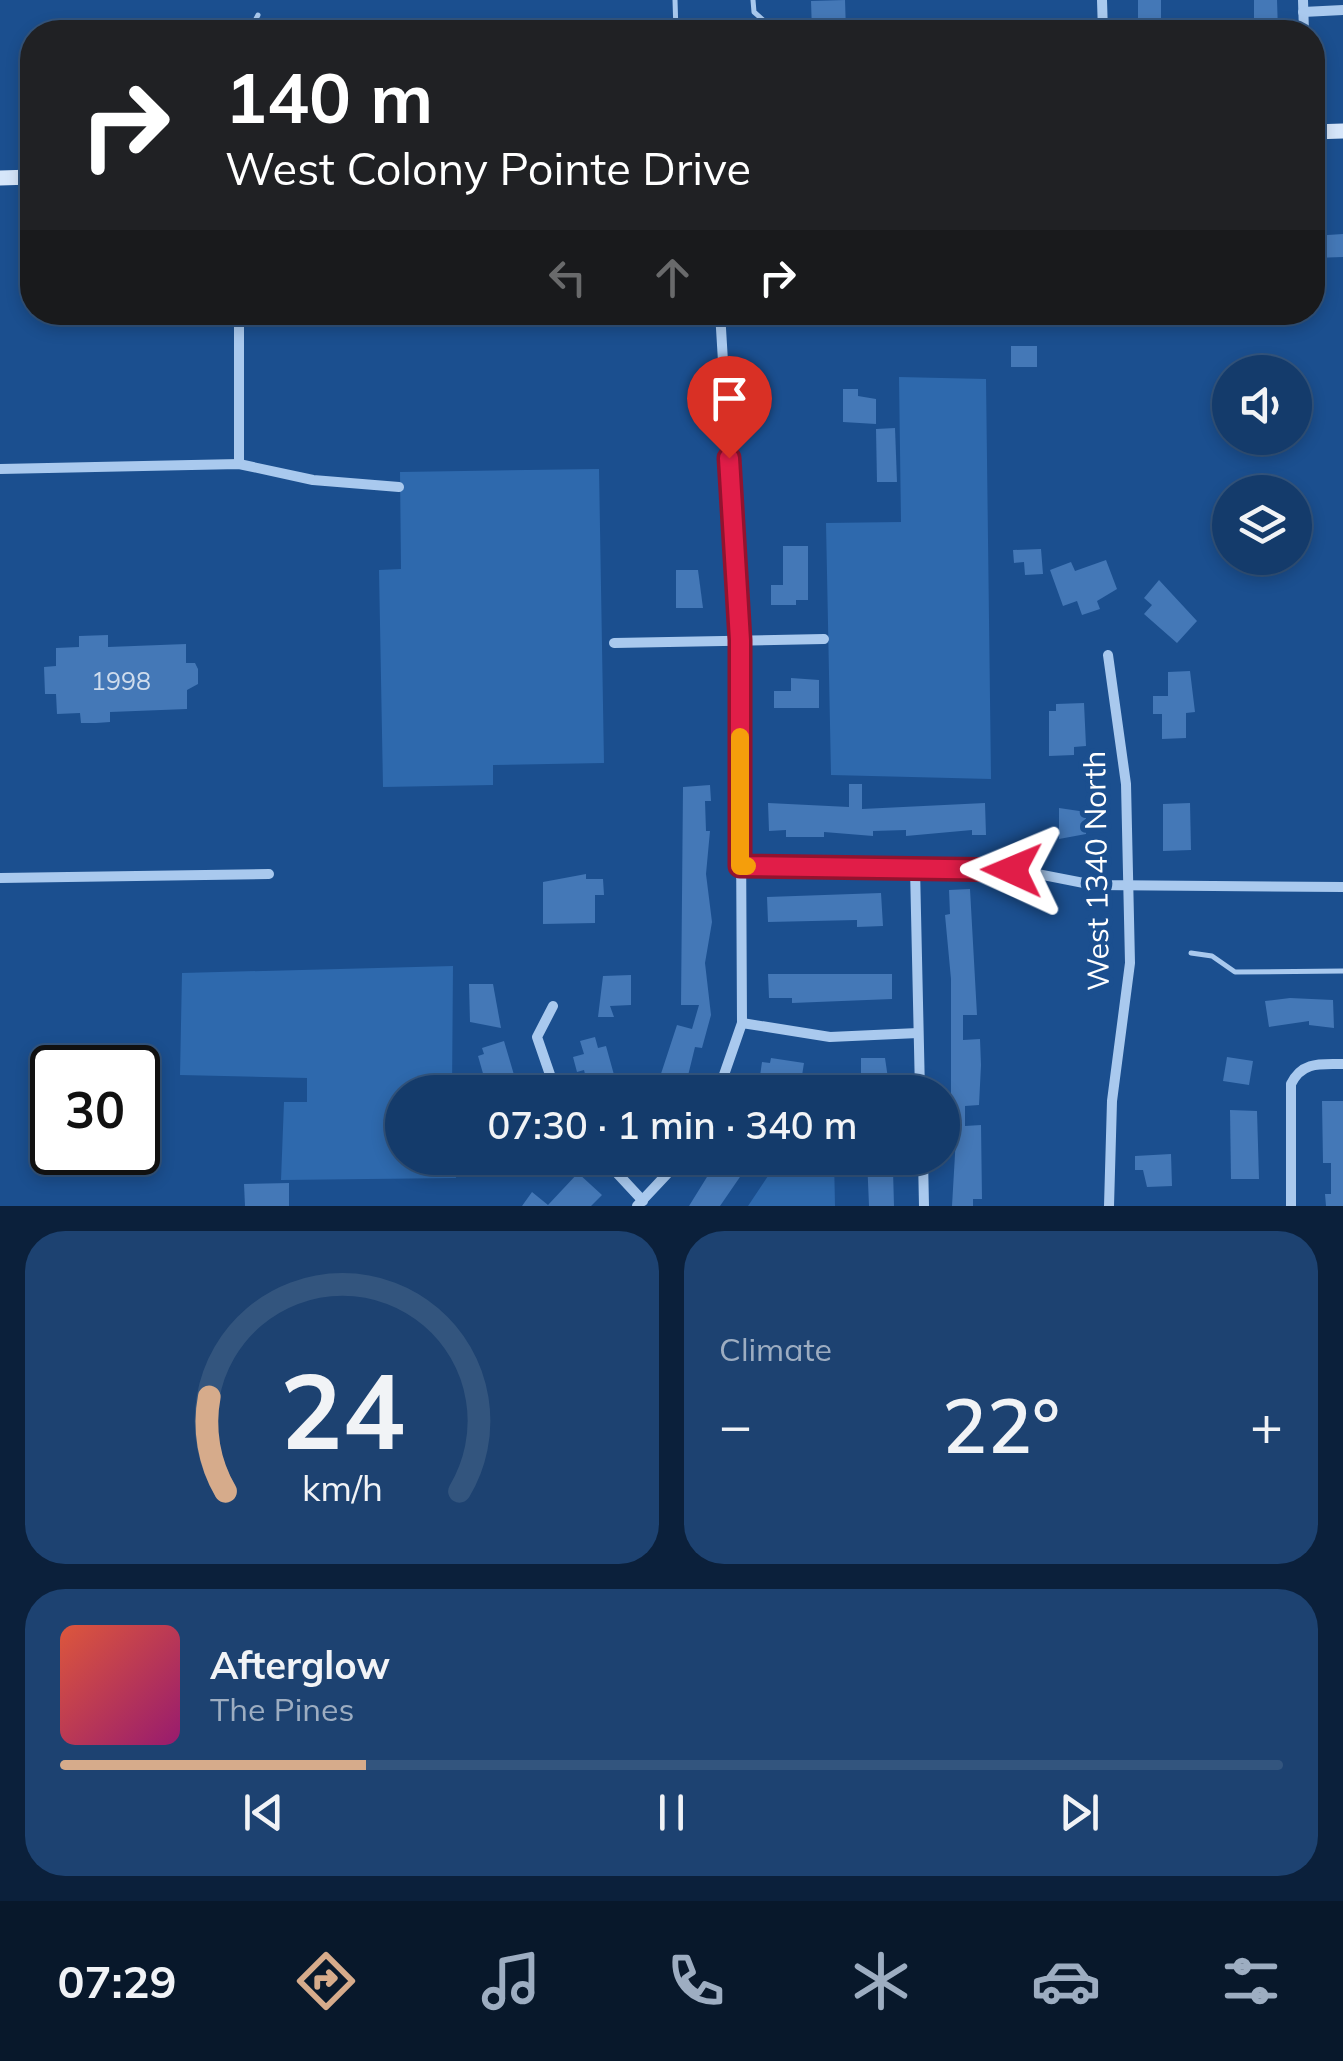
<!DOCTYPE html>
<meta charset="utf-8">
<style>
:root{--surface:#143b6b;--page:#1d4271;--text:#f1f3f6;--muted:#9dadc1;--line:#33557e;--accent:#d6ab8b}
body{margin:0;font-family:Mulish,sans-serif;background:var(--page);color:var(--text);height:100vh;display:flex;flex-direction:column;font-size:38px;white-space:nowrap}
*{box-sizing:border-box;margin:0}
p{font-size:32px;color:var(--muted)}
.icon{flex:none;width:55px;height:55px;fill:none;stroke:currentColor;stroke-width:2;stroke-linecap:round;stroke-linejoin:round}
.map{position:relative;height:1206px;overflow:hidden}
.details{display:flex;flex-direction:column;gap:25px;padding:25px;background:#0b203b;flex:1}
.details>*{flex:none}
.guide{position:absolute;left:20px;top:20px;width:1305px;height:305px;border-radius:40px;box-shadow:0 5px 15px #0003,0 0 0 2px var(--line);background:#202124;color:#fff;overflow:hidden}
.buttons{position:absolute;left:1212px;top:355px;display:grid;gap:20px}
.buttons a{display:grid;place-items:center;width:100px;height:100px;border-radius:50%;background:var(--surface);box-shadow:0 5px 15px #0003,0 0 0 2px var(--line);font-size:50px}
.speed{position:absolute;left:30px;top:1045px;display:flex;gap:20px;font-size:50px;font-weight:700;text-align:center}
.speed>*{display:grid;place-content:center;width:130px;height:130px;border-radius:50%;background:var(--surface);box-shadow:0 5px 15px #0003,0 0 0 2px var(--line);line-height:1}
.speed .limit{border:5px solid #111;border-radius:15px;background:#fff;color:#111}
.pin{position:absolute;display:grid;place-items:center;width:85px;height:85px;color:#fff;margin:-102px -42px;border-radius:50% 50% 50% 0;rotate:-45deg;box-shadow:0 0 10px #0007}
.pin .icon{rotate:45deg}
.me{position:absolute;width:110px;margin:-55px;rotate:271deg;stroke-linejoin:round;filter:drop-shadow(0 0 8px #0008)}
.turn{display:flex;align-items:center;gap:35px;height:210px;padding:0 40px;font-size:45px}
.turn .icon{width:130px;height:130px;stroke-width:2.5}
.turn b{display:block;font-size:70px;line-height:85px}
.lanes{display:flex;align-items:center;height:95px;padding:0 40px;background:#0003;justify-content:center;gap:50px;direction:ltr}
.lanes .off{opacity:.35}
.big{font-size:75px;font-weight:600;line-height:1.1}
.details .card{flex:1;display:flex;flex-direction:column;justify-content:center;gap:15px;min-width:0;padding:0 35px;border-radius:40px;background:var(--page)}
.details .dial{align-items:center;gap:0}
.dial svg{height:260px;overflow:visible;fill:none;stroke:var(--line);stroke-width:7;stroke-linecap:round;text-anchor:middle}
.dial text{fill:var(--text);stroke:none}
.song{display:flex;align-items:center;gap:30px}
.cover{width:120px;height:120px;border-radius:15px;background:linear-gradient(135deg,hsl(10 70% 55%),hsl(320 70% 35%))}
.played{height:10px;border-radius:5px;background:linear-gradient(90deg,var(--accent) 25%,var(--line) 25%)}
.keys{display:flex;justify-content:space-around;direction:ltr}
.heat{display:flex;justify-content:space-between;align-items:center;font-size:55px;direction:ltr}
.details .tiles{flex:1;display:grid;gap:25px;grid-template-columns:1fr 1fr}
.card:last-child{grid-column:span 2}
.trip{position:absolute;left:385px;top:1075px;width:575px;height:100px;border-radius:50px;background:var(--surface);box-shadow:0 5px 15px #0003,0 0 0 2px var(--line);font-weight:600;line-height:100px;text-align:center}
.tab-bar{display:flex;height:160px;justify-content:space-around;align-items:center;background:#08182b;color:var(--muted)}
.tab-bar .icon{width:70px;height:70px}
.tab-bar .selected{color:var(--accent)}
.tab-bar b{font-size:45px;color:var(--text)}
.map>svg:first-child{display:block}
.green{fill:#2e69ad}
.building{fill:#4478b7}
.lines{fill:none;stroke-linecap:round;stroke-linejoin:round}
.service{stroke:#a9c9ee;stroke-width:5}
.minor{stroke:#a9c9ee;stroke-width:10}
.secondary{stroke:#d6e6fa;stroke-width:15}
.route-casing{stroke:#92132f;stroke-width:25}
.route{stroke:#e11d48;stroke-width:18}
.slow{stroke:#f59e0b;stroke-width:18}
.labels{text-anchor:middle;stroke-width:10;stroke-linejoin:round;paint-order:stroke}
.number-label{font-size:25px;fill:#d0dded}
.street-label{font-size:30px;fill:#fff;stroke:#1b4f8f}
</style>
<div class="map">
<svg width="1343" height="1206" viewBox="0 0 1343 1206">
<rect width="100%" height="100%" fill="#1b4f8f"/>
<g class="green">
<polygon points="899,377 986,379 991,779 831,775 826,523 901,522"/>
<polygon points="599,469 604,763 493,765 493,785 383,787 379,570 401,569 400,472"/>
<polygon points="453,966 452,1092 402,1092 402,1158 455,1158 456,1178 281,1180 284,1102 307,1102 307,1078 180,1075 182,973"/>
<polygon points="780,1158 834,1158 835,1206 748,1206"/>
</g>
<g class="building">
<polygon points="845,0 846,32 812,32 811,1"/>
<rect x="1138" y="0" width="23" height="32"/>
<polygon points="1254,0 1277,0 1278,32 1254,32"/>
<polygon points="1343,234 1343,257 1313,258 1312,236"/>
<rect x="1011" y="346" width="26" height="21"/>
<polygon points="843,389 858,389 858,396 876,399 876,424 843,422"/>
<polygon points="895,428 897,482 877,482 876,429"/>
<polygon points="783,546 808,546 808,600 796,600 796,605 771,605 771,585 783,585"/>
<polygon points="1041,549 1043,574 1025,575 1024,562 1014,563 1013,550"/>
<polygon points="1106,560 1117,589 1097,601 1100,609 1082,615 1077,601 1063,606 1050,570 1071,562 1075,571"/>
<polygon points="676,570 698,570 703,608 676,608"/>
<polygon points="1159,580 1197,621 1177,643 1144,614 1152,605 1144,598"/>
<polygon points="108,635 108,647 186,644 186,663 195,663 198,669 198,684 187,690 187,709 110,712 110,722 96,723 81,723 80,713 57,714 56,694 45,694 44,667 56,666 56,648 79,647 79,636"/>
<polygon points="1190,671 1195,712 1186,713 1186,738 1162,739 1162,714 1153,714 1153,696 1168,696 1168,672"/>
<polygon points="791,678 819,680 819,708 774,708 774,691 791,691"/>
<polygon points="1084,703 1086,746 1074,747 1074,755 1049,756 1049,711 1056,711 1056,704"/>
<polygon points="849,784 862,784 862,809 985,803 986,835 972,835 972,830 906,836 906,830 873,831 873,836 824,832 824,837 786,837 786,830 769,831 768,803 849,807"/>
<polygon points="710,785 711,801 705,801 706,831 710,831 706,874 712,922 705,963 711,1015 702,1048 695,1047 684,1092 655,1092 677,1025 692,1029 699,1005 681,1005 683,787"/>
<polygon points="1190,803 1191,850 1163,851 1163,804"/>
<polygon points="1059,808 1086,812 1086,834 1059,839"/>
<polygon points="586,874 586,879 603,879 604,895 595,895 595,923 543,924 543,882"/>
<polygon points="970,889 977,1015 963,1015 963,1040 980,1039 981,1065 979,1105 965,1106 965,1126 981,1125 982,1199 973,1199 973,1206 952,1206 956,1137 951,1138 951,979 945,915 950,914 949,890"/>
<polygon points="881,893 883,926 857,927 857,920 768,922 767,897"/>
<polygon points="768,974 892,974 892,999 792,1003 792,998 769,998"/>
<polygon points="631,975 631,1005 610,1006 614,1017 598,1017 603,976"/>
<polygon points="469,984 493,984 501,1028 470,1022"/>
<polygon points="1290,998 1333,1000 1334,1028 1309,1025 1309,1021 1269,1027 1265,1001"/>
<polygon points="595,1037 598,1048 606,1046 616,1082 589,1090 584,1070 577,1072 573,1057 584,1054 580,1041"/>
<polygon points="504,1041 517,1085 503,1089 501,1079 486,1084 478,1056 484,1054 482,1048"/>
<polygon points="1227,1057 1253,1061 1249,1085 1223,1081"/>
<polygon points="771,1058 804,1063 801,1082 794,1081 793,1088 759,1083 762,1062 770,1063"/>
<polygon points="861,1058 885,1058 890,1092 861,1092"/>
<polygon points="1322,1101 1343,1101 1343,1206 1326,1206 1325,1194 1331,1194 1331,1163 1323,1163"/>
<polygon points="1230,1110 1257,1111 1259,1179 1231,1179"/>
<polygon points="1171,1154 1172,1186 1147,1187 1143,1170 1135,1170 1135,1156"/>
<polygon points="704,1158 753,1158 720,1206 689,1206 715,1164"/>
<polygon points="867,1158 888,1158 888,1170 893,1170 894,1206 869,1206"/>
<polygon points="578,1173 602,1195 591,1206 522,1206 532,1192 548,1205"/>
<polygon points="289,1183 289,1206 245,1206 244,1184"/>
</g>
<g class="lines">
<g class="service">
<polyline points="675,0 676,32"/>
<polyline points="753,0 754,12 777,32"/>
<polyline points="249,32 258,15"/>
<polyline points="1191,953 1212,956 1235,972 1343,971"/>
</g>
<g class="minor">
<polyline points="1102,0 1103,32"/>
<polyline points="1303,0 1304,32"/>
<polyline points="1303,12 1343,10"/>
<polyline points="894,32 1103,24"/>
<polyline points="239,312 239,464"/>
<polyline points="516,317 602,312"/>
<polyline points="0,469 239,464 313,480 399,487"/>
<polyline points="614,643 824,639"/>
<polyline points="1108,655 1126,784 1130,963 1112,1101 1109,1206"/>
<polyline points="740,866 1012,869 1094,885 1343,887"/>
<polyline points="915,868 920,1092"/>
<polyline points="0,878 269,874"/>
<polyline points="553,1006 537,1037 556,1092"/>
<polyline points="742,1023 830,1037 918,1033"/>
<polyline points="718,1092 742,1023 740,641 720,312"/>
<polyline points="603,1158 643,1201"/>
<polyline points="923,1158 924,1206"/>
<polyline points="637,1206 682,1158"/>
<path d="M 1291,1206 L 1291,1084 C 1302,1061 1321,1064 1343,1064"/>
</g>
<g class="secondary">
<polyline points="1312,132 1343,131"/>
<polyline points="0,178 32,177"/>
</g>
</g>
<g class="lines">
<defs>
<polyline id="route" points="729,458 740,640 740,866 1012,870"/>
</defs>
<use href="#route" class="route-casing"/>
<use href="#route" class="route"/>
<polyline class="slow" points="740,737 740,866 747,866"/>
</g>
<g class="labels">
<g class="number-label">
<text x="121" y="690">1998</text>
</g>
<g class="street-label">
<text transform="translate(1097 871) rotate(-91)" y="10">West 1340 North</text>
</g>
</g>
</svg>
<div class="buttons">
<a><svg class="icon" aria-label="sound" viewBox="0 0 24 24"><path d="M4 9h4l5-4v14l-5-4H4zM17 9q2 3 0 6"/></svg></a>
<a><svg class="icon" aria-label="layers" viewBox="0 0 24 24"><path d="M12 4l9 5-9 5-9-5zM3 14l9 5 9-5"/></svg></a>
</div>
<div class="speed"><div class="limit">30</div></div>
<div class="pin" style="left:729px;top:458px;background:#d93025"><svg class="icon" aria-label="arrive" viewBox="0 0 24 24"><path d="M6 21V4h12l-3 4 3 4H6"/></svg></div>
<svg class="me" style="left:1012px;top:870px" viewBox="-20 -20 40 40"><path d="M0-17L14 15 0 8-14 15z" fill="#e11d48" stroke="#fff" stroke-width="4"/></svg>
<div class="trip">07:30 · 1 min · 340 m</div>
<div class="guide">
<div class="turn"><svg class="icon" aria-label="right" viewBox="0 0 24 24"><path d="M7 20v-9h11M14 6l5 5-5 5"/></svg><div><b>140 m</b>West Colony Pointe Drive</div></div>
<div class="lanes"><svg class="icon off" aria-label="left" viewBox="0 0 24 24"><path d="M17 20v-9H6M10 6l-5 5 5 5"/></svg><svg class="icon off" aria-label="ahead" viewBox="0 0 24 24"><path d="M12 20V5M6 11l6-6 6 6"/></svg><svg class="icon" aria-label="right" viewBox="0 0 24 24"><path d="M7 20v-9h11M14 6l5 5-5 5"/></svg></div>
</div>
</div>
<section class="details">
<div class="tiles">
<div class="card dial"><svg viewBox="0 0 100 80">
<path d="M14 69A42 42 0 1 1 86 69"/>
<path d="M14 69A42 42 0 0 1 9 40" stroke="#d6ab8b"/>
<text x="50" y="56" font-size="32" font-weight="700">24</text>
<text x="50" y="72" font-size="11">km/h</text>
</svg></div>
<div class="card"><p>Climate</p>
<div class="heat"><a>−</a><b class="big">22°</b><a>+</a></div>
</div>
<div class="card">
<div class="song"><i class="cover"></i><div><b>Afterglow</b><p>The Pines</p></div></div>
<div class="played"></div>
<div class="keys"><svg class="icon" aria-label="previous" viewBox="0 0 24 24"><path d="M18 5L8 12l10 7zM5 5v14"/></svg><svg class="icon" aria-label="pause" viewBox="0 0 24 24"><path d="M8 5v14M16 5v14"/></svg><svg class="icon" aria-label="next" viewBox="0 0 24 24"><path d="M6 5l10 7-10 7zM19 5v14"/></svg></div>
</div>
</div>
</section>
<nav class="tab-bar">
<b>07:29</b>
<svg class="icon selected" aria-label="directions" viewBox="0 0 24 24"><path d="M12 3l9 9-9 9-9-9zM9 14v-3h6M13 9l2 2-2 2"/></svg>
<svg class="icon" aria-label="music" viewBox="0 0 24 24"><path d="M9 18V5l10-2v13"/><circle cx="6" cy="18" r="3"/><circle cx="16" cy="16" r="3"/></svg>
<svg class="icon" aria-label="phone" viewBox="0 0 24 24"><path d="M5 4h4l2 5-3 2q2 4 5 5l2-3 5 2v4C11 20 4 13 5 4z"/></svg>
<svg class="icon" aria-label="climate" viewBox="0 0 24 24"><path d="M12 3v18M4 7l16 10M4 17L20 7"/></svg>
<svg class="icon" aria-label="car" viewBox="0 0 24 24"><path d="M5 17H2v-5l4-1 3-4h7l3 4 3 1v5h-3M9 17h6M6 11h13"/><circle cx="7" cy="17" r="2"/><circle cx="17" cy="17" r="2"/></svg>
<svg class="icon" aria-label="filters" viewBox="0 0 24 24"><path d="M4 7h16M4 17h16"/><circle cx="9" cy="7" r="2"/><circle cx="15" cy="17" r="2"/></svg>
</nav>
